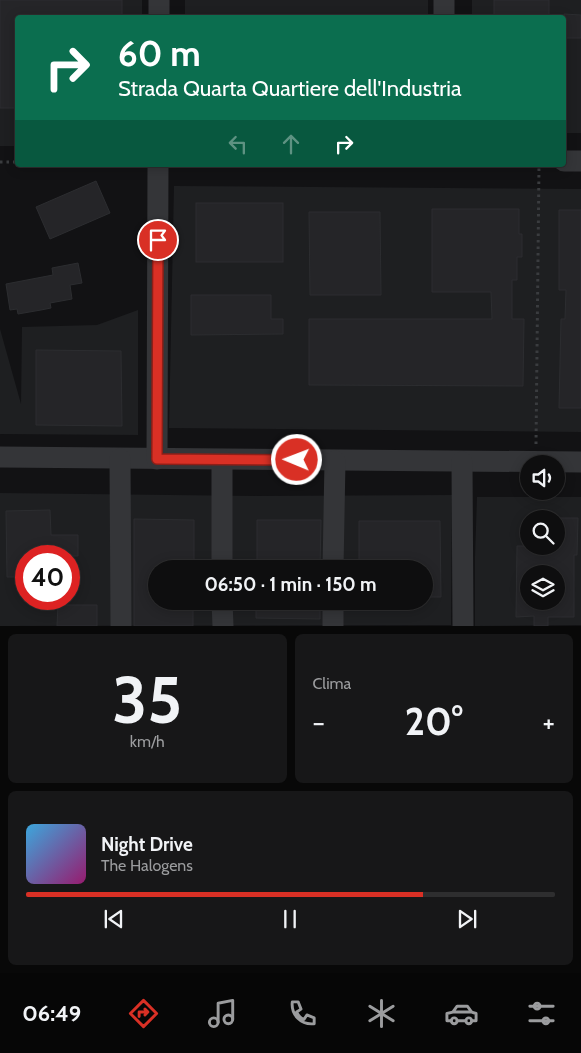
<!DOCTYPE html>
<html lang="it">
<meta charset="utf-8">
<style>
:root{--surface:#0e0e0f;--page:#171718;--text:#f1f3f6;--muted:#9b9c9e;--line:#2e2e2f;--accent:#d93025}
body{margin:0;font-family:Cabin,sans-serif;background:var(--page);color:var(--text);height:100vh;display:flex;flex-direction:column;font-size:19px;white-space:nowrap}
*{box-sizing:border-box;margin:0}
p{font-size:16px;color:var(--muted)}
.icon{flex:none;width:28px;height:28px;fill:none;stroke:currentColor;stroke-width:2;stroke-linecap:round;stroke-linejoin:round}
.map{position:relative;height:626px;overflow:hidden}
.details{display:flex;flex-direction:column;gap:8px;padding:8px;background:#080808;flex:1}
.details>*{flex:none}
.guide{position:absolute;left:15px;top:15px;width:551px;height:152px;border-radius:5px;box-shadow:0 2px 12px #0003,0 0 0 1px var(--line);background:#0b6e4f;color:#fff;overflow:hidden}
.tools{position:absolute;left:520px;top:455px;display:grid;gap:10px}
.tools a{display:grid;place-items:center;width:45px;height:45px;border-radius:50%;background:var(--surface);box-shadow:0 2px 12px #0003,0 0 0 1px var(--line);font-size:25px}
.speed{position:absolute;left:15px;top:545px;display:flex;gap:10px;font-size:25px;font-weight:700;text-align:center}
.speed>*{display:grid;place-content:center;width:65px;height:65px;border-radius:50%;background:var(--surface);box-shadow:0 2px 12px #0003,0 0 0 1px var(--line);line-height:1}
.speed .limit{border:8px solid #d22;background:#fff;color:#111}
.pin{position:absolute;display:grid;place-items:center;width:42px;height:42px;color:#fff;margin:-21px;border:2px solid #fff;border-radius:50%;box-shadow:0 1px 5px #0007}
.me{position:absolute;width:55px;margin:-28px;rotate:271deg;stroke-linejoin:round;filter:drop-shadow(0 0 4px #0008)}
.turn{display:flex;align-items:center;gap:18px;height:105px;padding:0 20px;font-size:22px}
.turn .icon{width:65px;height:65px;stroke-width:2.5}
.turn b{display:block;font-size:35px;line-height:42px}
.lanes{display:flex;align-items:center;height:48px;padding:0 20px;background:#0003;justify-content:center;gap:25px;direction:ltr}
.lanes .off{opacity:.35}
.big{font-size:38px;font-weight:800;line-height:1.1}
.details .card{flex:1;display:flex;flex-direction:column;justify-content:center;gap:8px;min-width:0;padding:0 18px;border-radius:8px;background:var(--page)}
.details .dial{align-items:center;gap:0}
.dial b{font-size:65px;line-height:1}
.song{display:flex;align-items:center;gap:15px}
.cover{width:60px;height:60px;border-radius:8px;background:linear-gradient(135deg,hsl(200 70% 55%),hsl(320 70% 35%))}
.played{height:5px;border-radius:2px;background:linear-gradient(90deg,var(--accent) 75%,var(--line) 75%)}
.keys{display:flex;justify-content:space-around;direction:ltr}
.heat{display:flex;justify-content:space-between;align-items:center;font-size:28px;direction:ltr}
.details .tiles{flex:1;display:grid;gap:8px;grid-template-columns:1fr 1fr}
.card:last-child{grid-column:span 2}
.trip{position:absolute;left:148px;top:560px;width:285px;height:50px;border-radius:25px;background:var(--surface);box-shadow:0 2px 12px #0003,0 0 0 1px var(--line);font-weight:800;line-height:50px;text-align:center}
.tab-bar{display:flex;height:80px;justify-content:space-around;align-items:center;background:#060606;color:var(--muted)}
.tab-bar .icon{width:35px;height:35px}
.tab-bar .current{color:var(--accent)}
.tab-bar b{font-size:22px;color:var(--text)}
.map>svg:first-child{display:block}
.built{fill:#1e1f21;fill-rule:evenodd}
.building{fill:#252528;stroke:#2c2d30;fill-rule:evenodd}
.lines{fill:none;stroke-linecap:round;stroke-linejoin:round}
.path{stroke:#3a3c3f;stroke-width:3;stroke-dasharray:2.5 4;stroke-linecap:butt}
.minor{stroke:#343538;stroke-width:21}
.route-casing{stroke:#8d1f18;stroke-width:12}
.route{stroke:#d93025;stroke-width:9}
</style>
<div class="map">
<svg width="581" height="626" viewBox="0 0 581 626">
<rect width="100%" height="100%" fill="#121214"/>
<g class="built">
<polygon points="0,0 142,0 142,17 18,18 17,146 0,146"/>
<rect x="185" y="0" width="243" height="17"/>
<polygon points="472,0 581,0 581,133 564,133 564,18 472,18"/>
<polygon points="174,186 581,189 581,432 169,428"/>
<polygon points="138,310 138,435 0,434 0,329 21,404 22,327 97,325"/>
<path d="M 0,493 L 256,496 L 452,495 L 451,625 L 0,626 ZM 26,556 L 69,556 L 69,599 L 26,599 ZM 156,569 L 424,569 L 424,601 L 156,601 Z"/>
<path d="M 477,497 L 581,497 L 581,625 L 475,626 L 475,557 ZM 529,519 L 556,519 L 556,546 L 529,546 ZM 529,574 L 556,574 L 556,601 L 529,601 Z"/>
</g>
<g class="building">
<polygon points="0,0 122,0 122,18 18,18 18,108 0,108"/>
<rect x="494" y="0" width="55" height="18"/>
<polygon points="564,14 581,15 581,38 564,38"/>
<polygon points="96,181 110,213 50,239 36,207"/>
<rect x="196" y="203" width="87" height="59"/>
<polygon points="432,209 519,209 519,234 522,234 522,257 517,257 517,280 512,280 512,319 524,319 523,386 309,385 309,319 492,319 491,292 432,292"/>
<polygon points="559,210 581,210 581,408 559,408 561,319 565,319 566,290 559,290"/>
<polygon points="309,212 380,212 381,295 310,295"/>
<polygon points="78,263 82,283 70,285 72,299 50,303 51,308 41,310 18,314 17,309 10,310 6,284 53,275 52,268"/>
<polygon points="191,295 271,295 271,319 283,319 283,334 191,335"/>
<polygon points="36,350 121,351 122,426 36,425"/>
<polygon points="50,510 51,535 78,535 78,556 26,556 26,577 7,577 6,511"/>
<path d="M 556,518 L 578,518 L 577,555 L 574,555 L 574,617 L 548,617 L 548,626 L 534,626 L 534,616 L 516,617 L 517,546 L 556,546 ZM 529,574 L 556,574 L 556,601 L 529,601 Z"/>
<polygon points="134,519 194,520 194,569 156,569 156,601 193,601 193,626 134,626"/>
<polygon points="257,520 321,520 320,569 257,569"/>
<polygon points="359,521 440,521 441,597 424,597 424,569 359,569"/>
<polygon points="256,601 320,601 320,619 256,618"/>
<polygon points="58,605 97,605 97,626 57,626"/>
</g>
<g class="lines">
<g class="path">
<polyline points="0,162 18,162"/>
<polyline points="536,444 539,165"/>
</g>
<g class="minor">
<polyline points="159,18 159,0"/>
<polyline points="444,18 444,0"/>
<polyline points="564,161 581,161"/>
<polyline points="0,457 581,462"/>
<polyline points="120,459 121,626"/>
<polyline points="157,459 158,165"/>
<polyline points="222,460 222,569"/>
<polyline points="462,462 463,626"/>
<polyline points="333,569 335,461"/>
<polyline points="222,601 223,626"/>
<polyline points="333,626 333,601"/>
</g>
</g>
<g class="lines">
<defs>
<polyline id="route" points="158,240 157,459 297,460"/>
</defs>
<use href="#route" class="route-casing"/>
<use href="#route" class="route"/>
</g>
</svg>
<div class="tools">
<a><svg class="icon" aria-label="sound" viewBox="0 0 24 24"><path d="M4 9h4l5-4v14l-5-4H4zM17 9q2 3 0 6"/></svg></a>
<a><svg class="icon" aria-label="search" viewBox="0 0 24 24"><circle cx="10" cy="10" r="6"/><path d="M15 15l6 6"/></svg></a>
<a><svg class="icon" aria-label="layers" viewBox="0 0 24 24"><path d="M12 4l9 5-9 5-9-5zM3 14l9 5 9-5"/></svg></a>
</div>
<div class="speed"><div class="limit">40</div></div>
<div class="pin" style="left:158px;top:240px;background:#d93025"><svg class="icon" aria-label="arrive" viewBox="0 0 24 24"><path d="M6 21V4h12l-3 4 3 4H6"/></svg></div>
<svg class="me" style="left:297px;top:460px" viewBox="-20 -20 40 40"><circle r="17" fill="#d93025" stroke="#fff" stroke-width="3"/><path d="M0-11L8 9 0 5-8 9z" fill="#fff"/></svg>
<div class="trip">06:50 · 1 min · 150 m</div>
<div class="guide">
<div class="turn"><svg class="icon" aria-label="right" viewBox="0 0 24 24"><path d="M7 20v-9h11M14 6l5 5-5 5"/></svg><div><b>60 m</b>Strada Quarta Quartiere dell'Industria</div></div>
<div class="lanes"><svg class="icon off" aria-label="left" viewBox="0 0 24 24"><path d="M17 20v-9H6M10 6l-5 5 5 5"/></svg><svg class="icon off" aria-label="ahead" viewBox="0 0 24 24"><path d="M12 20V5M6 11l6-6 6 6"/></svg><svg class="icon" aria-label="right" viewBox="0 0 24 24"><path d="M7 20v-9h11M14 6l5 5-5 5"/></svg></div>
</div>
</div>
<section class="details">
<div class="tiles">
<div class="card dial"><b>35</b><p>km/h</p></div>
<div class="card"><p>Clima</p>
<div class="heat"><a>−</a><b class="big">20°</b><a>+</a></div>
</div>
<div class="card">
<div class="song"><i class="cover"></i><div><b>Night Drive</b><p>The Halogens</p></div></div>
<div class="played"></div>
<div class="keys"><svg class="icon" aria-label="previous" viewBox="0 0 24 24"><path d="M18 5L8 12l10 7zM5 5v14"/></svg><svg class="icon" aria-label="pause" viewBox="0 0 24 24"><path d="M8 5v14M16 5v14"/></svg><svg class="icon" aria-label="next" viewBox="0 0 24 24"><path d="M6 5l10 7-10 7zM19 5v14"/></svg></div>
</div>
</div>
</section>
<nav class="tab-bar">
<b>06:49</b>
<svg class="icon current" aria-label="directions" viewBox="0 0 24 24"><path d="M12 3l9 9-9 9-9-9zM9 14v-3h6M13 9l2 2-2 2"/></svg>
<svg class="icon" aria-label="music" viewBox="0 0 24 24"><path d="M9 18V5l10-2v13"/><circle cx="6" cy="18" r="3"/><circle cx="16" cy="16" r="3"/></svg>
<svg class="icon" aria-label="phone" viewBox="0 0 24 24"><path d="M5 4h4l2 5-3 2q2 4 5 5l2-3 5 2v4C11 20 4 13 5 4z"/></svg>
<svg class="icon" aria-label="climate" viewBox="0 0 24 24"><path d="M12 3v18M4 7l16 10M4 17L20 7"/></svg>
<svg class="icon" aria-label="car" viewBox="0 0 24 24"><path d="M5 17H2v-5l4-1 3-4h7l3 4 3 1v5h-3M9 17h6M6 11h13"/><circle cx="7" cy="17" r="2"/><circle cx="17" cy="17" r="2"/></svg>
<svg class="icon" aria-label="filters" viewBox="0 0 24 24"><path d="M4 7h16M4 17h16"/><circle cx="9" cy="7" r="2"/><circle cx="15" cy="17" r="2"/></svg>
</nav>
